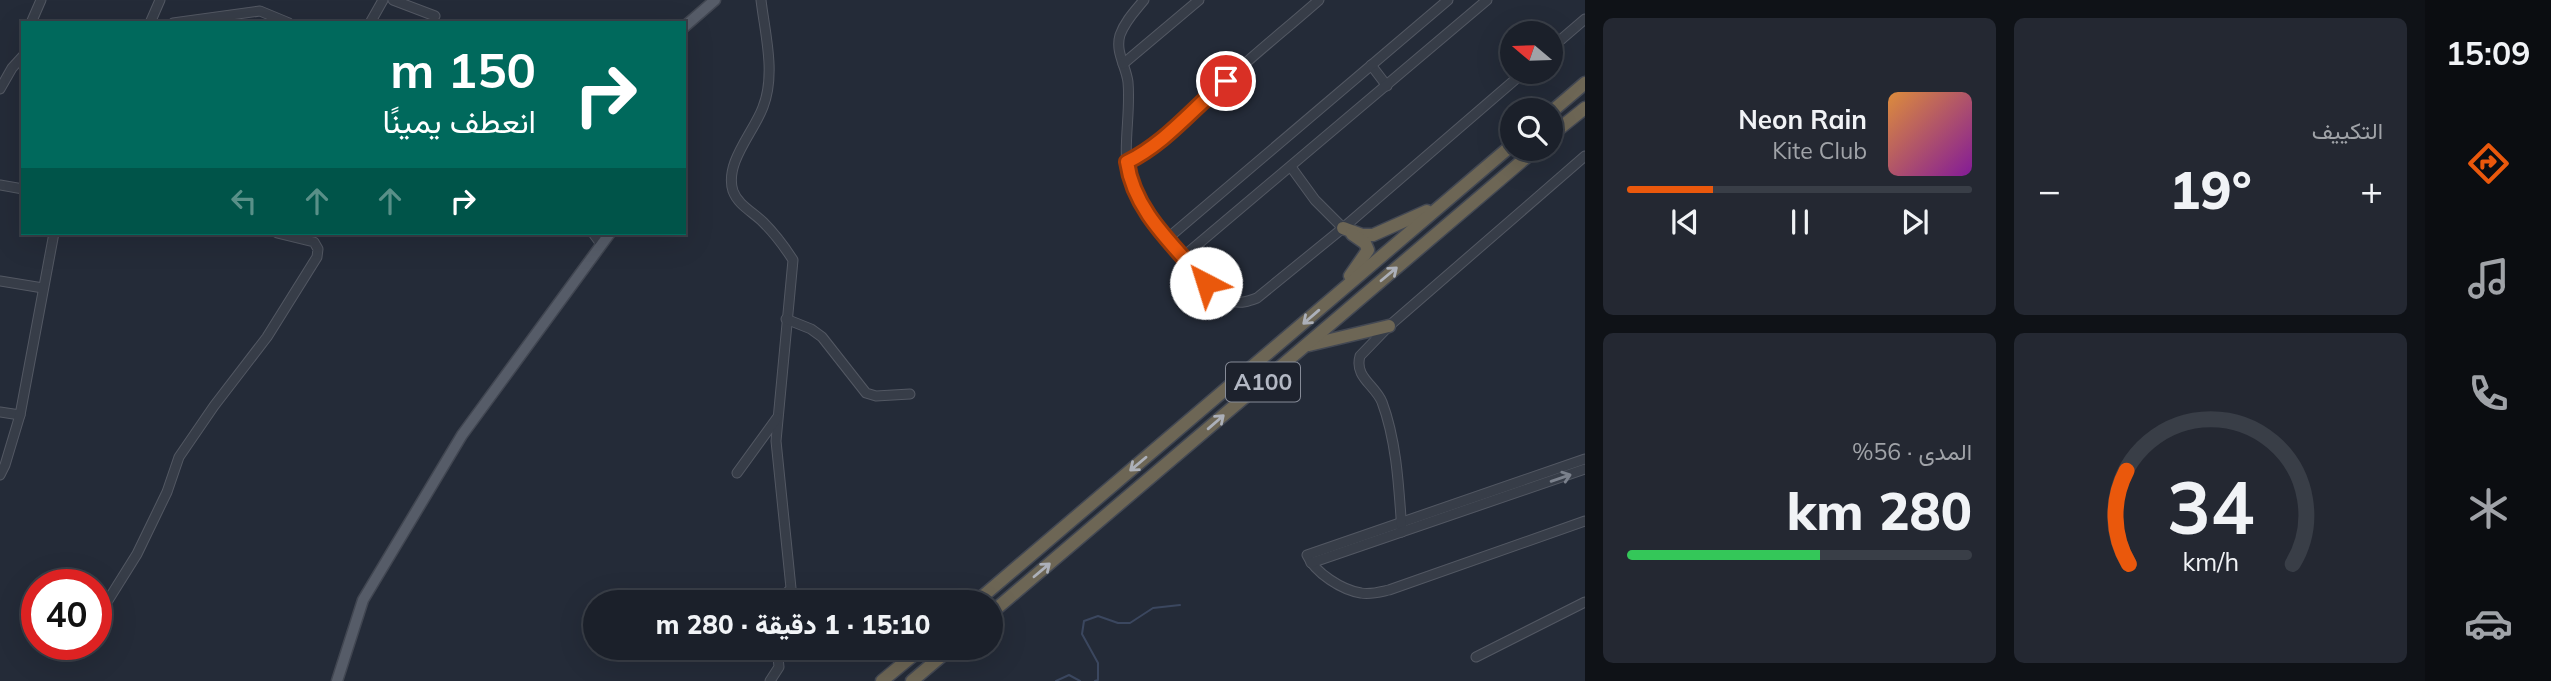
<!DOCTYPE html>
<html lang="ar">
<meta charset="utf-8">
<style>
:root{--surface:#1b202a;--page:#242832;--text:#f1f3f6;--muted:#a0a3a8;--line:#393e47;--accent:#ea580c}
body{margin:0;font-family:Mulish,Vazirmatn,sans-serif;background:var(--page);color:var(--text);direction:rtl;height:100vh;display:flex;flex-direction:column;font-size:26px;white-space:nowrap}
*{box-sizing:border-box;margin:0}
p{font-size:23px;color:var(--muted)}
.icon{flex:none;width:38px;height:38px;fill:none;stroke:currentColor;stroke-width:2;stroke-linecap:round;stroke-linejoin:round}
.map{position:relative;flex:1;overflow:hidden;direction:ltr}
.details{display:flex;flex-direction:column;gap:18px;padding:18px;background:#0f1217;width:840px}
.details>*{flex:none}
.top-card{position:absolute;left:21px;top:21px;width:665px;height:214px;border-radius:0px;box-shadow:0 7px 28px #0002,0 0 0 2px var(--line);direction:rtl;background:#00695c;color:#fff;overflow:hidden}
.needle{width:46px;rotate:289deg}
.fabs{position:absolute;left:1500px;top:21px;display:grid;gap:14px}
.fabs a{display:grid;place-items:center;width:63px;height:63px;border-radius:50%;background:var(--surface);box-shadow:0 7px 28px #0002,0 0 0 2px var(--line);font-size:35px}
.speed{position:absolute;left:21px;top:569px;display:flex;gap:14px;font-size:35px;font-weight:700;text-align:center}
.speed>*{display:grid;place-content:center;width:91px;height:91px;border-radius:50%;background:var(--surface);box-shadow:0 7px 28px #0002,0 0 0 2px var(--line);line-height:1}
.speed .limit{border:10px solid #d22;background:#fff;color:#111}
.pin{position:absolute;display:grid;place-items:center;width:60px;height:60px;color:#fff;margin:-30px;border:4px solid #fff;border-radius:50%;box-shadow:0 2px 7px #0007}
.me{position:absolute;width:77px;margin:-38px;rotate:320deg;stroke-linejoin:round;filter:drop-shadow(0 0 5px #0008)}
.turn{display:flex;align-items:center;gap:24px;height:147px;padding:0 35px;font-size:32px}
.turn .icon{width:91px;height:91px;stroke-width:2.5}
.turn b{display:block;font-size:49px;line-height:60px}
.lanes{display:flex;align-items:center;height:66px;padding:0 35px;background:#0003;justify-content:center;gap:35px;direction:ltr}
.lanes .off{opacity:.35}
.big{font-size:52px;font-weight:800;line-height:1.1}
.details .widget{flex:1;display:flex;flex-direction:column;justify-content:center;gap:10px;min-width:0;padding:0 24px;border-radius:10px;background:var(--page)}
.details .dial{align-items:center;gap:0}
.dial svg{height:182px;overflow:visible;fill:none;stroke:var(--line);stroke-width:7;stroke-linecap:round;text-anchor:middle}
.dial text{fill:var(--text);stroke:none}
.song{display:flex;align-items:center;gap:21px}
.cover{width:84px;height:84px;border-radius:10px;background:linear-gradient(135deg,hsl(30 70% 55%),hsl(290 70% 35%))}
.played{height:7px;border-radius:4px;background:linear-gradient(90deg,var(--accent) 25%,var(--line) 25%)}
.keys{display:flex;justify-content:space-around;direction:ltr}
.heat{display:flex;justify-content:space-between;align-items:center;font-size:38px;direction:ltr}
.charge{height:10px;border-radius:5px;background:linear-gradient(90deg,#34c759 56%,var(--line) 0)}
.details .tiles{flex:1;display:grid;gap:18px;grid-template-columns:repeat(2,1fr)}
.trip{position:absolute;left:583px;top:590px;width:420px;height:70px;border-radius:35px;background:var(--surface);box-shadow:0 7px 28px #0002,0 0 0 2px var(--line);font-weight:800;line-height:70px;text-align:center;direction:rtl}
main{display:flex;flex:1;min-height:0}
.tab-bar{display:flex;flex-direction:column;width:126px;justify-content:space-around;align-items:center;background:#0b0d11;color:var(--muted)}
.tab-bar .icon{width:49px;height:49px}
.tab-bar .active{color:var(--accent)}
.tab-bar b{font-size:32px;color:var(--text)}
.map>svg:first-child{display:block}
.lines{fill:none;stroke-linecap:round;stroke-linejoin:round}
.stream{stroke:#3b475f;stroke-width:2}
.minor-casing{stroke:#535863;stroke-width:11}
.major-casing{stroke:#414651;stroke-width:13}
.highway-casing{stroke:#434853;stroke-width:15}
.minor{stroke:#373d48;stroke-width:9}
.major{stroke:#565c68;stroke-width:10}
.highway{stroke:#6d6655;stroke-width:12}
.oneway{stroke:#acb0b9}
.oneway2{stroke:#7b818c}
.route-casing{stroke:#983908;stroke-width:18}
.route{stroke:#ea580c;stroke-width:12}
.labels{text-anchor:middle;stroke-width:7;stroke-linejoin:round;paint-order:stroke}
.shield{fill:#1d222d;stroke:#868b97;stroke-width:2}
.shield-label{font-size:23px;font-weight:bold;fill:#b3b8c4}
</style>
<main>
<nav class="tab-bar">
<b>15:09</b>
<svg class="icon active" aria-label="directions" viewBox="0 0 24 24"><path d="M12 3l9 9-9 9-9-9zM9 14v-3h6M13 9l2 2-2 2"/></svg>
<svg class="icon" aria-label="music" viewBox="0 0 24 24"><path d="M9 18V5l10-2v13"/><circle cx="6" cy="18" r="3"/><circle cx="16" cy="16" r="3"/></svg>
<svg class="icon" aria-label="phone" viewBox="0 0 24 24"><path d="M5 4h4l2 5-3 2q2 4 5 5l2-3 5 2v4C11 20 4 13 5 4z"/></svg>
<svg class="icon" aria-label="climate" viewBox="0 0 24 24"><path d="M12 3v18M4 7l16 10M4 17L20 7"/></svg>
<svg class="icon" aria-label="car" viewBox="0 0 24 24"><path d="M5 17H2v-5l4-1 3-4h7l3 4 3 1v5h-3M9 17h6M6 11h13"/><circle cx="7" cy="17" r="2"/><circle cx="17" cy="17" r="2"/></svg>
</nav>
<section class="details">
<div class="tiles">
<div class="widget"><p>التكييف</p>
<div class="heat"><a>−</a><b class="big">19°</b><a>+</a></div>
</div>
<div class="widget">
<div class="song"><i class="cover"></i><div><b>Neon Rain</b><p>Kite Club</p></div></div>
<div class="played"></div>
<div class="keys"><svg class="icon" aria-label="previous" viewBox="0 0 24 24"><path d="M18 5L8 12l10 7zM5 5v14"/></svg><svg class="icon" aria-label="pause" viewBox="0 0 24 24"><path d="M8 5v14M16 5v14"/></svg><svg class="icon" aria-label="next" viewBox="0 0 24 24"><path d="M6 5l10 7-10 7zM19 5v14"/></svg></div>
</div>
<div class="widget dial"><svg viewBox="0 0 100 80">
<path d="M14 69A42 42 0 1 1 86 69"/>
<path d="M14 69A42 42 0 0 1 13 28" stroke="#ea580c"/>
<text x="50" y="56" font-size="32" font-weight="700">34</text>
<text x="50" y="72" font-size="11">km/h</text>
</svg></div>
<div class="widget"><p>المدى · 56%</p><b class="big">280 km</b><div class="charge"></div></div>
</div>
</section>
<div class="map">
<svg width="1585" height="681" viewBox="0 0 1585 681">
<rect width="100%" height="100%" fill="#242b38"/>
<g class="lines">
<g class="stream">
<polyline points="1056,681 1069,675 1080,681"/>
<polyline points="1095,681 1098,680 1098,663 1082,634 1084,621 1098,616 1118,623 1130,623 1153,608 1180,605"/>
</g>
<defs>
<g id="minor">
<polyline points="393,0 435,16"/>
<path d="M 761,0 C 765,34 776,74 763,107 C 754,132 724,163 733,191 C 738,205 753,212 763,222 C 775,234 784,246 793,260 L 776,441 L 791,588 L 780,602"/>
<path d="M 1144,0 C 1135,11 1125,21 1120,35 C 1115,52 1126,66 1128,82 C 1131,114 1122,147 1129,179 C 1132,189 1137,200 1142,208 C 1157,229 1211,293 1232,301 C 1241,304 1249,301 1257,298 L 1343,228 L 1524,72"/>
<polyline points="31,23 41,0"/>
<polyline points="150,23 160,0"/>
<polyline points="173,23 260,11 289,23"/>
<polyline points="370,23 383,0"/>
<polyline points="1550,49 1585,19"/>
<polyline points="1123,64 1199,0"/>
<polyline points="1371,65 1387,86"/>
<polyline points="0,89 12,68 23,56"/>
<path d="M 1127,162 C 1163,144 1191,113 1220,86 C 1252,56 1286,29 1319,0"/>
<polyline points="1291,167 1315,200 1343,228"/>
<polyline points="0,185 23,189"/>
<polyline points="593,233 601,244"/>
<polyline points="1168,238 1448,0"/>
<polyline points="1184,256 1487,0"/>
<polyline points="0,281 43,288"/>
<polyline points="786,319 811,329 822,337 866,393 876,396 910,394"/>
<polyline points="0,412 20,415"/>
<path d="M 1585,459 L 1307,555 C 1315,573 1342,590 1361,593 C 1370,595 1380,592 1389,590 L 1585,521"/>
<polyline points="737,473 777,418"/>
<polyline points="0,475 5,465 20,415 54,233"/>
<path d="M 1402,532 C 1399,490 1397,442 1382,402 C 1375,385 1354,377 1360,356 L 1389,326 L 1585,156"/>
<polyline points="1311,563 1585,469"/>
<polyline points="96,616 102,610 137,554 167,492 179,457 214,406 267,337 317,257 318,249 314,242 277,233"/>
<polyline points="1476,657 1585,602"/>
<polyline points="770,681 779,667 777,648"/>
</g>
<g id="major">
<polyline points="684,27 715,0"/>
<polyline points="337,681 363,600 462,435 610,233"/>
</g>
<g id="highway">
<polyline points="1550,113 1585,83"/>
<polyline points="1550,136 1585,108"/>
<polyline points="1343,228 1362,235 1373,235 1427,211"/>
<polyline points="1350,276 1368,250 1365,243 1352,234"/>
<polyline points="1309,345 1389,326"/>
<polyline points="976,602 1512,145"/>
<polyline points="990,614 1536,149"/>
<polyline points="882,681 922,648"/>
<polyline points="912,681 951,648"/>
</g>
</defs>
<use href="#minor" class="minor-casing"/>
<use href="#major" class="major-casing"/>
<use href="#highway" class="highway-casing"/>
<use href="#minor" class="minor"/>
<use href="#major" class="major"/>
<use href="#highway" class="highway"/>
</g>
<defs><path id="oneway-shaft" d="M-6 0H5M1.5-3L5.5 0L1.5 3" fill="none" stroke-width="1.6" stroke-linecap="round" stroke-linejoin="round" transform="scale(1.75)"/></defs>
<g class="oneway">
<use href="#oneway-shaft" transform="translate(1389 274) rotate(-40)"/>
<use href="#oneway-shaft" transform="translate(1311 317) rotate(139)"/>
<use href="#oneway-shaft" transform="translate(1216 422) rotate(-41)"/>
<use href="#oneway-shaft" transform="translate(1138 464) rotate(140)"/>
<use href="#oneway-shaft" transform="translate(1042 570) rotate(-40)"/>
</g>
<use class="oneway2" href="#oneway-shaft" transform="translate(1561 478) rotate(-19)"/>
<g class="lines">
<defs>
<path id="route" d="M 1206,283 C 1175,246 1134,212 1127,162 C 1166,143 1193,108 1226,81"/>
</defs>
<use href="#route" class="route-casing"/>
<use href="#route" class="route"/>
</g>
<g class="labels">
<rect class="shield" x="1226" y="362.5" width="74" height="39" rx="5"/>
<g class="shield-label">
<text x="1263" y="390">A100</text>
</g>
</g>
</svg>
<div class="fabs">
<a><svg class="needle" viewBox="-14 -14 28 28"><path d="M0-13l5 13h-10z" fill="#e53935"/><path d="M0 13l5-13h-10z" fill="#a0a3a8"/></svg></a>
<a><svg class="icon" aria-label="search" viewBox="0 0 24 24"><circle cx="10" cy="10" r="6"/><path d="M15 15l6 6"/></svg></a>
</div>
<div class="speed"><div class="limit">40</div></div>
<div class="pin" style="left:1226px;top:81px;background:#d93025"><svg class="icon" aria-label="arrive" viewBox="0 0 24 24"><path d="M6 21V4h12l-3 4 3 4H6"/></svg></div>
<svg class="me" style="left:1206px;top:283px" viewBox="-20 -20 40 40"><circle r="19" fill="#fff"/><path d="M0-13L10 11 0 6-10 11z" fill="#ea580c"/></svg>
<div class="trip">15:10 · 1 دقيقة · 280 m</div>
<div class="top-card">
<div class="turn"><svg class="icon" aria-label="right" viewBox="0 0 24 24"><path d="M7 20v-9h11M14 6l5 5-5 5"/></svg><div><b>150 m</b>انعطف يمينًا</div></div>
<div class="lanes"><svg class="icon off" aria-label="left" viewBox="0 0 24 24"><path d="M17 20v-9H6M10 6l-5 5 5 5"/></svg><svg class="icon off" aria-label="ahead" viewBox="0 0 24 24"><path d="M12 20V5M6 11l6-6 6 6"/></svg><svg class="icon off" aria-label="ahead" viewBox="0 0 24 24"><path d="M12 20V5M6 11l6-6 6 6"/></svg><svg class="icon" aria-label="right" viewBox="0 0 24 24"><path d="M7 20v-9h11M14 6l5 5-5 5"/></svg></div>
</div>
</div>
</main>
